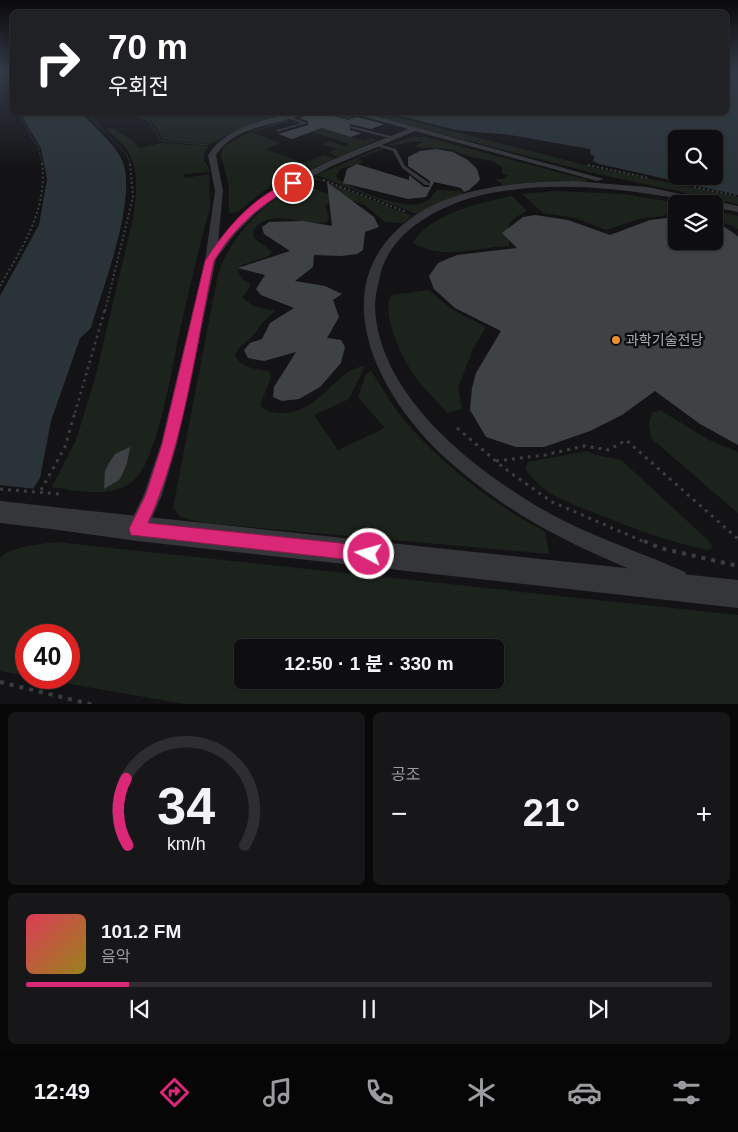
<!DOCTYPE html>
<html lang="ko">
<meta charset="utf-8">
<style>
:root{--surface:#0e0e10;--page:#171719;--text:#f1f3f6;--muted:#9b9c9f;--line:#2e2e30;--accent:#db2777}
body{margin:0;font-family:Arial,"Noto Sans KR",sans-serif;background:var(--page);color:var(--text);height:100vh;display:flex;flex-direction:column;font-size:19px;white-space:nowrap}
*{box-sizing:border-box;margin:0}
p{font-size:16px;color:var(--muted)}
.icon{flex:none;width:28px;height:28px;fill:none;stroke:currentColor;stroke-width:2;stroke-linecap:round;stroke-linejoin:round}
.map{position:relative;height:704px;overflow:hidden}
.panel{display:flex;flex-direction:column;gap:8px;padding:8px;background:#080809;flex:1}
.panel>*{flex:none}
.top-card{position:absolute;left:10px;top:10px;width:719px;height:105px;border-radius:8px;box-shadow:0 1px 4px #0004,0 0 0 1px var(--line);background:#202124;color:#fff;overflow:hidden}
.tools{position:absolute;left:668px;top:130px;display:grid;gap:10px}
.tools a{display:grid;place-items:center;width:55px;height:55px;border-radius:8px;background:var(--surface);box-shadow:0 1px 4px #0004,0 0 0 1px var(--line);font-size:25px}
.speed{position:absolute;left:15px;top:624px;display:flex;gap:10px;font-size:25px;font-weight:700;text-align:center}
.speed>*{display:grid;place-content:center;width:65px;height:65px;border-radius:50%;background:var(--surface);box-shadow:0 1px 4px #0004,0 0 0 1px var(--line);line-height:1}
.speed .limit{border:8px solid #d22;background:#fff;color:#111}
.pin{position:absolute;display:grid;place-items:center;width:42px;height:42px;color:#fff;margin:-21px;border:2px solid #fff;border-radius:50%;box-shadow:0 1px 5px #0007}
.me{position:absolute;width:55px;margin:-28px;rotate:276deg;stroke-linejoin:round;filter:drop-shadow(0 0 4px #0008)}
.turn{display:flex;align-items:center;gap:18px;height:105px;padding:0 15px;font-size:22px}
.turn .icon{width:65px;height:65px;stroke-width:2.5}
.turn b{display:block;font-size:35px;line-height:42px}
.big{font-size:38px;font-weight:700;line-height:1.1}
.panel .tile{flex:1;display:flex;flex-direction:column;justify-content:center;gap:8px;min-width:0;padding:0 18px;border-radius:8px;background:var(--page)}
.panel .dial{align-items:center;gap:0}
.dial svg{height:130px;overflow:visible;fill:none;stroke:var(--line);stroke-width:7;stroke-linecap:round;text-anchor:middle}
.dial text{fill:var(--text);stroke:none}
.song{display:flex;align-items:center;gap:15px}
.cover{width:60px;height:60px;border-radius:8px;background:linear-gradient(135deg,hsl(350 70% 55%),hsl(50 70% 35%))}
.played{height:5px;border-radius:2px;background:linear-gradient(90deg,var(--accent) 15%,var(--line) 15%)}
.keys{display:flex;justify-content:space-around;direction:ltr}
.heat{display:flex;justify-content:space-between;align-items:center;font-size:28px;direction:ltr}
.panel .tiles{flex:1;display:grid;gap:8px;grid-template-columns:1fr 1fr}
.tile:last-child{grid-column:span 2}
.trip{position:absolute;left:234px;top:639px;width:270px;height:50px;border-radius:8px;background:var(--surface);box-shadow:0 1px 4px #0004,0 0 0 1px var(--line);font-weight:700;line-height:50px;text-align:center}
.tabs{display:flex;height:80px;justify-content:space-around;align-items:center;background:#060606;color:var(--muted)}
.tabs .icon{width:35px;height:35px}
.tabs .active{color:var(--accent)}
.tabs b{font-size:22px;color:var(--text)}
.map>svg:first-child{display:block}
.green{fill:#1c231c;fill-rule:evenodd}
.water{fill:#2a3438;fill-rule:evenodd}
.pier{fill:#131315}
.building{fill:#3f4245}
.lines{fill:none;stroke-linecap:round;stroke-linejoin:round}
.path-far4{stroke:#3a3d41;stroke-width:1;stroke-dasharray:1 1;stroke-linecap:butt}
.path-far3{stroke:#3a3d41;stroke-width:2;stroke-dasharray:2 2.5;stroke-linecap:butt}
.path-far2{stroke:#3a3d41;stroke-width:2.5;stroke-dasharray:2.5 4;stroke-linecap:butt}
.path-far1{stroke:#3a3d41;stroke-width:3;stroke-dasharray:3 5;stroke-linecap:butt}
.path{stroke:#3a3d41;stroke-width:4;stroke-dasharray:4 6;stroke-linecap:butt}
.service{fill:#34363a;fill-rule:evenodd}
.minor{fill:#34363a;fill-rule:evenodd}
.tertiary{fill:#34363a;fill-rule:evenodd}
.path-bridge{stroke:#3a3d41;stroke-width:3;stroke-dasharray:3 5;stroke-linecap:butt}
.tertiary-bridge{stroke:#34363a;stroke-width:22}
.route{fill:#db2777;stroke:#8e194d}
.poi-dot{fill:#ec8f34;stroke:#0e0f10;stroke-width:2}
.labels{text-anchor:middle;stroke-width:5;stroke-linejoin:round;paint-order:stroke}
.poi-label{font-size:14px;fill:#a5adb5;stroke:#0e0f10;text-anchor:start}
</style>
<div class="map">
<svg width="738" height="705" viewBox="0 0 738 705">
<rect width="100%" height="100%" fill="#131315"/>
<g class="green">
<polygon points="131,113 292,113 236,130 211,144 164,140 152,121"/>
<polygon points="323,113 341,113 355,117 339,122 343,124 329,130 364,141 370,138 378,140 338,157 328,153 337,149 321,144 329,141 345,146 350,144 312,132 337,125 321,119 332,115"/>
<polygon points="360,113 381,113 597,168 738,197 738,204 597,174"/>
<polygon points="286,120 290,121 251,132 280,143 266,149 303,163 324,155 335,158 281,183 276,182 268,187 271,188 263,191 238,212 229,213 229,187 221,155 223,147 249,132"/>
<path d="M 112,128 L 131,139 L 139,148 L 162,143 L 209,146 L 204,152 L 204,162 L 206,162 L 210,172 L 184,174 L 185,178 L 209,174 L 210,208 C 198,249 189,292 179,334 C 172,367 158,460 133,481 C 111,499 77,491 52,487 L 76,440 L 94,382 L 133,219 C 136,198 140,170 128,152 C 123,143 113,136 106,129 Z"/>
<path d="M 411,137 L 425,137 L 588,180 L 585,182 L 503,185 L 495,179 L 503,179 L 508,175 L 502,174 L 502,167 L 492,161 L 471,157 L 449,149 L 415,147 L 423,142 C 411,139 400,147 388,145 Z"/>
<path d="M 380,148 L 384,149 L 358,159 L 364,162 L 340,169 L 336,176 L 338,179 C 357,190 405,213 427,201 C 432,198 433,193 437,190 L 460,191 L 463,194 L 416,214 L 316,175 Z"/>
<path d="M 313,176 L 326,182 L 317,180 L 306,185 L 328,194 L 338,189 L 332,186 L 334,185 L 412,216 L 403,223 L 385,222 L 365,205 L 349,200 L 332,200 L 325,206 L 329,216 L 327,222 C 303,228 271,205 253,231 L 254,238 L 272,252 L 269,256 L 242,265 L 238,271 L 242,279 L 251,284 L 243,298 L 253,306 L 275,311 L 261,324 L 254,335 L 239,348 L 235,355 C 240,368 256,369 269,371 L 271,377 L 260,406 C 268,412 275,414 285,413 C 323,410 335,369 365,366 L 349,399 L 314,415 L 338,450 L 385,428 L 358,397 L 366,374 L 371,371 C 382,386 390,403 401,416 C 437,461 494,505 545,532 L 549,554 L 205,523 L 181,517 L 173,508 L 218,274 C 235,227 269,199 313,176 Z"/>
<polygon points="555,191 624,194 683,204 676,204 676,214 639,219 606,230 575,218 543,213 522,194"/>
<path d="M 512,196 L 527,211 L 516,217 L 509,224 L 509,246 C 475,247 445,261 413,243 C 429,214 481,202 512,196 Z"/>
<polygon points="714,211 738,216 738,229 714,218"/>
<path d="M 429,290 L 451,309 L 486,327 L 474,347 L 458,387 L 462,409 L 447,413 C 437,401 426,390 416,378 C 404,362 380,313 391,295 Z"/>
<polygon points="660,410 709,440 738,452 738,513 651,438 649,424 652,413"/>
<path d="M 587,451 L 596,455 L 621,460 L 708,540 L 713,548 L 708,550 C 669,542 632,528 595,513 C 580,507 563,501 550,493 C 540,486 532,478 525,469 L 528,462 Z"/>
<path d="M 56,542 L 738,615 L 738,704 L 190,705 L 36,678 L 69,678 L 69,635 L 26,635 L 26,676 L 0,671 L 0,558 C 8,547 42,544 56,542 ZM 242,648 L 495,648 L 495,680 L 242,680 Z"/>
</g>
<g class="water">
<path d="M 726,75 L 738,77 L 738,195 L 599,164 L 593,161 L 595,156 L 591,155 L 590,149 L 510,135 L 456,130 L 389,113 L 726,112 ZM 676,139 L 714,139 L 714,176 L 676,176 Z"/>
<path d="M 20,113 L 81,113 C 94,127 112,141 121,158 C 140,193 102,289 91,328 L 80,338 L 51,421 L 40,478 L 33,489 L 0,508 L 0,296 L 39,225 L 47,179 L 41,148 Z"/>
</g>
<polygon class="pier" points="0,485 36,489 0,510"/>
<g class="building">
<polygon points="317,112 348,120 357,117 384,124 371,129 350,124 350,130 361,133 351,137 322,128 292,139 278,134 308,125 308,121 299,118"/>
<polygon points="436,149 453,152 468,160 477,169 480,179 478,182 469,190 464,192 461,188 434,182 426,197 408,199 343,183 347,169 357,164 409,180 409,175 424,187 429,187 430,181 408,166 408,157 420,151"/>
<polygon points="327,182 374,217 379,227 365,232 363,250 357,254 341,256 314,255 313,267 295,281 325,286 342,294 333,300 339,317 327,338 341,340 345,347 341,363 320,387 299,399 282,401 273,397 274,387 296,352 264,361 248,358 244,350 250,343 262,339 270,323 294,308 261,295 256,289 265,275 238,268 290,251 264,234 262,227 269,222 303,221 332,226"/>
<polygon points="535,215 568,220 610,235 650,220 676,217 676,241 714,241 714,220 735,234 738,237 738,445 700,424 655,391 622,415 590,431 544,447 516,447 486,437 470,410 472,388 476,373 501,331 455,308 434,289 429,276 438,263 457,255 517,248 502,233 523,217"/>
<polygon points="130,447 127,463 123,473 119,480 104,489 105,471 109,463 115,454"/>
</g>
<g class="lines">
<g class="path-far4">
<polyline points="7,71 12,103"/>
<polyline points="17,112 38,147 43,164"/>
<polyline points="86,112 127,155 130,164"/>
<polyline points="127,112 149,121 161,141 208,145"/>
<polyline points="313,113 321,115"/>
</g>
<g class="path-far3">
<polyline points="588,165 649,178"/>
<polyline points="323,180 406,212"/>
<polyline points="694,187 738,196"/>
<path d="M 0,286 C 22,248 48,209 42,163"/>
<polyline points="105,311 133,197 130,163"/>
</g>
<polyline class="path-far2" points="75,413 105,309"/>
<g class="path-far1">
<polyline points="457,428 504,468 552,502 647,543"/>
<polyline points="496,461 545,455 584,446 609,450 626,440 738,539"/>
<polyline points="41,490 65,447 75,412"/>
</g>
<g class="path">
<polyline points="644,541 660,548 738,566"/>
<polyline points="0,682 94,705"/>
</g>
<g class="service">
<polygon points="726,73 738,74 738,76 726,75"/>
<polygon points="287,116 289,116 307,123 277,132 277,130 302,123 287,118"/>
<polygon points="351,126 394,137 395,138 393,139 350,128"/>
<polygon points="378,144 396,149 405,166 429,183 429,185 425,185 402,168 393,151 377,146 377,144"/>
</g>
<g class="minor">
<path d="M 295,112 L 307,112 C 277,127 235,124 216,155 L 223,191 L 218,243 C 263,181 340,157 408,129 L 348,112 L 360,112 L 604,179 L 597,181 L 415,131 L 332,166 L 279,195 L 256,213 L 235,234 L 216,259 L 177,444 L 162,495 L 144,536 L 137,538 L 130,536 L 127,529 L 144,494 L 161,444 L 205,261 L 215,191 L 208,155 C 227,126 264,121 295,112 Z"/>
<path d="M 573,181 L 647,187 L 738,206 L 738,212 L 714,207 L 714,204 C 694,204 676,197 656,195 C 597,186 537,182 478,196 C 436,207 386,234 379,281 C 377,289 375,297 375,305 C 377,400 486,480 562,520 C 602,540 645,554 685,572 L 688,579 L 685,586 L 678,589 C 587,552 514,522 440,453 C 377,393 321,285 410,219 C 455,186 519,182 573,181 Z"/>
</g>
<polygon class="tertiary" points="44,506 738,580 738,608 137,541 44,528 35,525 32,517 35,509"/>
<polyline class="path-bridge" points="0,489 59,494"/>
<polyline class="tertiary-bridge" points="0,512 44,517"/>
</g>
<linearGradient id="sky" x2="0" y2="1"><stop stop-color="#0a0a0c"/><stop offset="0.42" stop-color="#333946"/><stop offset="1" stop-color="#333946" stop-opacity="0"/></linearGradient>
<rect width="738" height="170" fill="url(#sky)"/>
<path class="route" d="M 293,181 L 296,185 C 261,204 235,226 214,261 C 196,345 184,445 148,523 L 369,546 L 375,548 L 377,554 L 375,560 L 369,562 L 131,535 L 129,529 L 146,494 L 162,444 L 205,261 C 226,228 255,194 293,181 Z"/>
<circle class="poi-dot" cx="616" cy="340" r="5"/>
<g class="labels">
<g class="poi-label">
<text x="626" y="345">과학기술전당</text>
</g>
</g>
</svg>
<div class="tools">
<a><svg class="icon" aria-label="search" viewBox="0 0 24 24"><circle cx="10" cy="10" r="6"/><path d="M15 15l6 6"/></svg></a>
<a><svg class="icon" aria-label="layers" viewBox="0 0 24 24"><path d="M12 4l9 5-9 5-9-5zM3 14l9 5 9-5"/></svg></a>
</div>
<div class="speed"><div class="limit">40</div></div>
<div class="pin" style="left:293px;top:183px;background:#d93025"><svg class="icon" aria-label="arrive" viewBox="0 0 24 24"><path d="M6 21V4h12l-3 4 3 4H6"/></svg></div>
<svg class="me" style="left:369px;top:554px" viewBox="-20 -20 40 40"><circle r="17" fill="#db2777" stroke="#fff" stroke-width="3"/><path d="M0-11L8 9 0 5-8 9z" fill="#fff"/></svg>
<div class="trip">12:50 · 1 분 · 330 m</div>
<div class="top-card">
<div class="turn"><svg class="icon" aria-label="right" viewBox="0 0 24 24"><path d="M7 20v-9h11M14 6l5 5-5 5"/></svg><div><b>70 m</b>우회전</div></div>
</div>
</div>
<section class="panel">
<div class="tiles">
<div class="tile dial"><svg viewBox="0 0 100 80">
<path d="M14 69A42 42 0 1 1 86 69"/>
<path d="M14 69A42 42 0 0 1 13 28" stroke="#db2777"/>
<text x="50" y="56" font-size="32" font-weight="700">34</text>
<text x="50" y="72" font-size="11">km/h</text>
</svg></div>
<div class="tile"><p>공조</p>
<div class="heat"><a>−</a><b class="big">21°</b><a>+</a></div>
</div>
<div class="tile">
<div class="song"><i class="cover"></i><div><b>101.2 FM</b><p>음악</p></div></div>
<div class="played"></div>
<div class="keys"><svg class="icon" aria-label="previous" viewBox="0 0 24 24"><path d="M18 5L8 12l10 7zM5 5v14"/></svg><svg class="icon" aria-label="pause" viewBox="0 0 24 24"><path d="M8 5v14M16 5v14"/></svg><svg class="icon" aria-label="next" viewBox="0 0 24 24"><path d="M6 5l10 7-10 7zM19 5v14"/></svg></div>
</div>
</div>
</section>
<nav class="tabs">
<b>12:49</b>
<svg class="icon active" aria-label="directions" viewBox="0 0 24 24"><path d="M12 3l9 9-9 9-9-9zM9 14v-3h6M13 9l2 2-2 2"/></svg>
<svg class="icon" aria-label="music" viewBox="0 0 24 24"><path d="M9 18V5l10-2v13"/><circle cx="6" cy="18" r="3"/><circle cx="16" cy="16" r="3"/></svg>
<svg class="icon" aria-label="phone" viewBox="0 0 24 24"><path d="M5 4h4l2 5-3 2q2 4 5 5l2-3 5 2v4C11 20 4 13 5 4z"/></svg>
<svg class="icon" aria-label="climate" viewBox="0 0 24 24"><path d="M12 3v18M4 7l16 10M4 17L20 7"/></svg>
<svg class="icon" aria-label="car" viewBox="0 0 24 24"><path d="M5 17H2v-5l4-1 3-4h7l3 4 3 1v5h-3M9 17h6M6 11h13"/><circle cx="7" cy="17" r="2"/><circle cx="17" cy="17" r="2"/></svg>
<svg class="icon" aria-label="filters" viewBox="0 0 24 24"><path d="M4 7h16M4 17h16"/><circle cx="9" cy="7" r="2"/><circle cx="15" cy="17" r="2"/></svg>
</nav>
